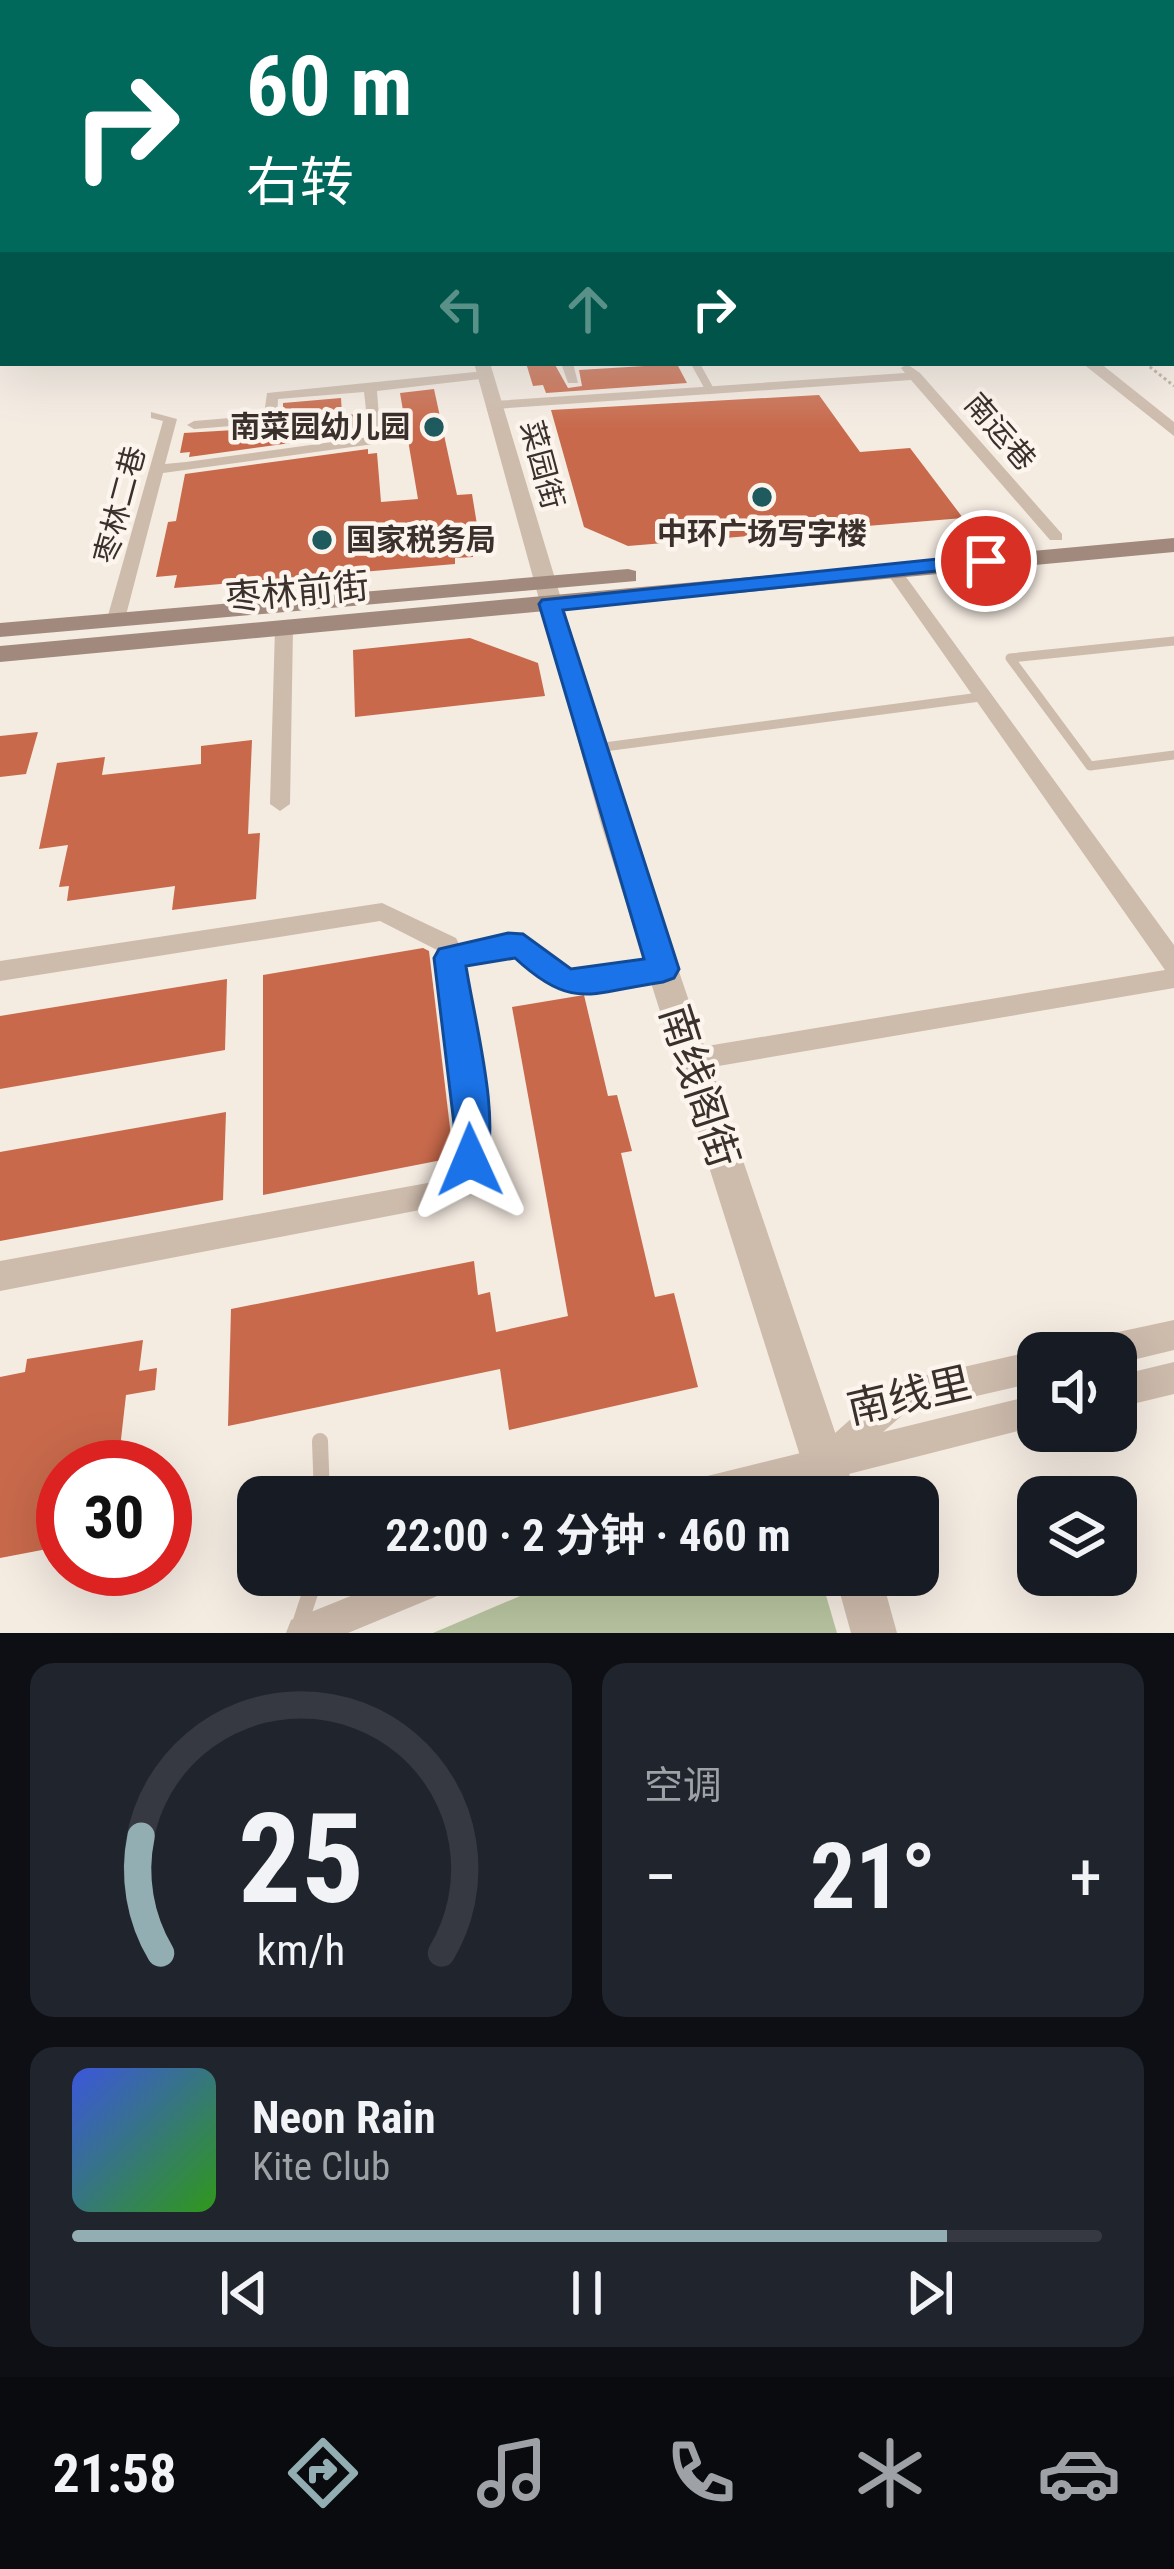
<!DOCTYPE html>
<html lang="zh">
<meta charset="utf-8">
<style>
:root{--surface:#171b24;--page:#20242c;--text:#f1f3f6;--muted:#9ea1a6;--line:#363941;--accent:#92aeb2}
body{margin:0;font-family:"Roboto Condensed","Noto Sans SC",sans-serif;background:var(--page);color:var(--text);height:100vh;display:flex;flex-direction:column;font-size:45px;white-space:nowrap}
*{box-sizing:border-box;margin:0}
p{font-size:39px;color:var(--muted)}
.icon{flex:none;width:66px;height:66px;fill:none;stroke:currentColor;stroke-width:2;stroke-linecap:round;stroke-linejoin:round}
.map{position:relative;height:1633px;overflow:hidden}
.drawer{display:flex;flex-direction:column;gap:30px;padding:30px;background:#0d0f14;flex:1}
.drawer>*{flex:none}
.guide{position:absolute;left:0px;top:0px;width:1176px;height:366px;box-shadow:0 12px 48px #0002;background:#00695c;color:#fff;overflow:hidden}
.buttons{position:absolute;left:1017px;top:1332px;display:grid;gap:24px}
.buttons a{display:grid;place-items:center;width:120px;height:120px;border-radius:24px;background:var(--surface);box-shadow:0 12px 48px #0002;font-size:60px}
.speed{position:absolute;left:36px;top:1440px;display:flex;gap:24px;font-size:60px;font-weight:700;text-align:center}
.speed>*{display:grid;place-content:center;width:156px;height:156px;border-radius:50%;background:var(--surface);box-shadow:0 12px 48px #0002;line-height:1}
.speed .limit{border:18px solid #d22;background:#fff;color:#111}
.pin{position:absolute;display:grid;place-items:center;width:102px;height:102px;color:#fff;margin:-51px;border:6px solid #fff;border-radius:50%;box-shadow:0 3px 12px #0007}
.me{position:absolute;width:132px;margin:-66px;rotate:359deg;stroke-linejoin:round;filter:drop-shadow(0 0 9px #0008)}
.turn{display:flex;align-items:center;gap:42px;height:252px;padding:0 48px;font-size:54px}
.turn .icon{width:156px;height:156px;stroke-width:2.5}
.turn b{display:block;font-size:84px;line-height:102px}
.lanes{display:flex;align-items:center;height:114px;padding:0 48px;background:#0003;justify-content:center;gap:60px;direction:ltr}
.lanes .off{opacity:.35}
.big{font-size:90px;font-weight:700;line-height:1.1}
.drawer .tile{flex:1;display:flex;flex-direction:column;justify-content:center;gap:18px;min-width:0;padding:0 42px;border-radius:24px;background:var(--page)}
.drawer .dial{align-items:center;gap:0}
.dial svg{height:312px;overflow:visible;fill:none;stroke:var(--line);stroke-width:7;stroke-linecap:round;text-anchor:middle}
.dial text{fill:var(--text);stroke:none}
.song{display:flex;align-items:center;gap:36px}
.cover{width:144px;height:144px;border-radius:18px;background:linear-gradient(135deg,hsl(230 70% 55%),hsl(110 70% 35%))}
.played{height:12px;border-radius:6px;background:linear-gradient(90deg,var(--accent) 85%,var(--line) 85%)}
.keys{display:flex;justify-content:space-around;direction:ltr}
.heat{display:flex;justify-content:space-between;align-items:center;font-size:66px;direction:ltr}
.drawer .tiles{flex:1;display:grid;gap:30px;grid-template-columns:1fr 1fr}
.tile:last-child{grid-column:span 2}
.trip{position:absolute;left:237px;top:1476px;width:702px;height:120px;border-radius:24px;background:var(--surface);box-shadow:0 12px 48px #0002;font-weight:700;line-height:120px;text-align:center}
.dock{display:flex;height:192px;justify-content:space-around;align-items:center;background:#090b0e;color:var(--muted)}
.dock .icon{width:84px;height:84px}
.dock .current{color:var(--accent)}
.dock b{font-size:54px;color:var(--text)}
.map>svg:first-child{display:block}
.green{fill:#b8c4a0}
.building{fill:#c8694b}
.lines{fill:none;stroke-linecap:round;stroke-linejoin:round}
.path{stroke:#b9a596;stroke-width:3;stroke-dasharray:3 3;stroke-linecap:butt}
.service-far2{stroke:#cdbbac;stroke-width:8}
.service-far1{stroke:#cdbbac;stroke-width:9}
.service{stroke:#cdbbac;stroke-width:16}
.minor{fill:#cdbbac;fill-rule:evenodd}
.tertiary{fill:#cdbbac;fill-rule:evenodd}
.secondary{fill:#a18a7d;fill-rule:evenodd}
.trunk{fill:#6c584f;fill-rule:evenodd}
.route{fill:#1a73e8;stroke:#114b97;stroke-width:3}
.poi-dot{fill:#1f5a5e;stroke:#fbf5ee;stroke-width:4.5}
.labels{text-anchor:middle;stroke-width:9;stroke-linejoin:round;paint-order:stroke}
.far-poi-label{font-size:30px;font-weight:bold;fill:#3b302b;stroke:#fbf5ee;text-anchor:end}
.far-street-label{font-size:30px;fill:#3b302b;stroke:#fbf5ee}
.street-label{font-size:36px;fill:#3b302b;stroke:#fbf5ee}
.near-street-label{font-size:42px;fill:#3b302b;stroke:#fbf5ee}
</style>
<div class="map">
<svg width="1174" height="1633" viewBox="0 0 1174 1633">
<rect width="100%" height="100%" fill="#f4ebe1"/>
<polygon class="green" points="584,1575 820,1575 837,1633 433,1633 546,1585"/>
<g class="building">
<polygon points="526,363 554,363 568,388 582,386 579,370 677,364 687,383 546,393 543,385 533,386"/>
<polygon points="434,389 457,495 472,494 480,543 472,544 473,557 455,558 455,564 174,588 177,575 156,577 168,522 176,521 185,474 368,449 368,454 377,453 381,502 418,499 400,393"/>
<polygon points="819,395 860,452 910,448 963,518 628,546 584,527 551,410"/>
<polygon points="341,398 342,415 362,414 364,433 189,457 190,452 180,453 184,433 270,428 283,420 283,403"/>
<polygon points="470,638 538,663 545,696 355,717 353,650"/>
<polygon points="38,732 26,774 0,777 0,736"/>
<polygon points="252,740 248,834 260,833 256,899 172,910 175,886 67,901 69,886 59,887 68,845 39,849 57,763 105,757 102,775 201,764 201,746"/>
<polygon points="423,948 429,951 453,1153 447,1159 263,1195 263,975"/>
<polygon points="227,979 225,1050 0,1089 0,1016"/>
<polygon points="584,995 608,1096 617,1095 632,1151 621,1153 655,1297 674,1293 698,1387 509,1430 500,1369 228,1426 231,1309 474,1261 478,1295 490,1292 496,1332 568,1316 512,1007"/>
<polygon points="226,1112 223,1200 0,1241 0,1152"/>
<polygon points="143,1340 139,1371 157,1368 155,1390 126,1395 120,1448 109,1450 107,1467 63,1467 63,1546 0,1558 0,1377 25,1372 27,1359"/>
</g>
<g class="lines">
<polyline class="path" points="1145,363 1174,386"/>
<polyline class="service-far2" points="695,363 710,390"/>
<g class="service-far1">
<polyline points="1174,641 1010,658 1090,766 1174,755"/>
<polyline points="597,748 980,697"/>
</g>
<g class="service">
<polyline points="320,1441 322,1497"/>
<polyline points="297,1633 316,1575"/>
</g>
<g class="minor">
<rect x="1173" y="226" width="1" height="6"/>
<rect x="0" y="341" width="3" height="8"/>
<polygon points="561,363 573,363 578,383 568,383"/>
<polygon points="907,364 920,373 1062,534 1062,540 1050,540 911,380 495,409 488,405 495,401 905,373 901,368"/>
<polygon points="485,371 489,372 489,378 377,391 381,443 163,473 125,619 116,624 107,619 163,421 151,418 151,412 177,419 165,464 186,462 369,437 364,392 278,399 277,419 270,423 194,429 187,425 194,421 264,415 267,393"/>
<polygon points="892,564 898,566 1174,945 1174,988 689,1071 680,1068 676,1060 680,1052 689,1049 1165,970 884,569"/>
<polygon points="284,623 293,628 290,804 280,811 270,804 275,628"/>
<path d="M 382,903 L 456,938 L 460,946 C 524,927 522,936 571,973 L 663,959 L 671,962 L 675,969 L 671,976 L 663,979 L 569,993 L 554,986 L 515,954 L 495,955 L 462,964 L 485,1124 L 484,1160 L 451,1204 L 0,1291 L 0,1261 L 433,1182 L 457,1155 L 459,1124 L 437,950 L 380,921 L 0,981 L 0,961 Z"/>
<polygon points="1174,1320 1174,1350 1116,1364 1116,1353 1079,1353 1084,1342 1095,1337"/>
<polygon points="1038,1350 1044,1353 1038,1353 1038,1382 906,1412 883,1432 1038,1394 1038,1426 758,1497 674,1497 679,1485 691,1480 817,1449 887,1387 898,1382"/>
<polygon points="1174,1362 1174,1394 1116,1408 1116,1376"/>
<polygon points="403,1575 465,1575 459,1587 348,1633 286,1633 291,1620"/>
</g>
<g class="tertiary">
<rect x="1173" y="253" width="1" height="9"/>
<polygon points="474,363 490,363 629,824 857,1497 813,1497 601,824"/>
<polygon points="1082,363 1100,363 1174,422 1174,436"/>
<polygon points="835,1575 881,1575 897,1633 851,1633"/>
</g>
<g class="secondary">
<polygon points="1174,538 1174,552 0,662 0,646"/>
<polygon points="628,569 636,571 636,581 0,637 0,623"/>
</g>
<rect class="trunk" x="1173" y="281" width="1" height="11"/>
</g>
<linearGradient id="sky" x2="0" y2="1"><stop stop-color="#7eb2d2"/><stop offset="0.47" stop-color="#faf6f2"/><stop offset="1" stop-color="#faf6f2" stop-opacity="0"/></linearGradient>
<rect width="1174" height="429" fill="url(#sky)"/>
<path class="route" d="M 986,554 L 996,561 L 993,565 L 563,610 L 679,969 L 674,978 L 663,982 C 591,992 573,1012 515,958 L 466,966 C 474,1019 503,1125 483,1172 L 470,1177 L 457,1172 L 452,1160 L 454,1124 L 434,958 L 439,949 L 508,933 L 523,934 L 571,969 L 644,959 L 539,604 L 542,600 Z"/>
<g class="poi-dot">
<circle cx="434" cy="427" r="12"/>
<circle cx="762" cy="497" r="12"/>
<circle cx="322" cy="540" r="12"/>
</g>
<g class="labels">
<g class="far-poi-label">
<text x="410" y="437">南菜园幼儿园</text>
<text x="762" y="544" text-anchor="middle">中环广场写字楼</text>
<text x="346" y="550" text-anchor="start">国家税务局</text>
</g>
<g class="far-street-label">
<text transform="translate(1000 432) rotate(49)" y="10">南运巷</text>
<text transform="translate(542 465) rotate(75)" y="10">菜园街</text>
<text transform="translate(120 505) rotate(-75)" y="10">枣林二巷</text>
</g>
<g class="street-label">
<text transform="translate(297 591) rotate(-5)" y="13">枣林前街</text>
</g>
<g class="near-street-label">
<text transform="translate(700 1086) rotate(72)" y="15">南线阁街</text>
<text transform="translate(909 1395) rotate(-13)" y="15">南线里</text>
</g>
</g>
</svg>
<div class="buttons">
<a><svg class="icon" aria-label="sound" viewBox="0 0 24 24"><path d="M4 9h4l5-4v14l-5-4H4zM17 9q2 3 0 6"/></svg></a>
<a><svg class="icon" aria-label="layers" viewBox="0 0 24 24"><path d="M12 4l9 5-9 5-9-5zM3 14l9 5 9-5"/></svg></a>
</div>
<div class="speed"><div class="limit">30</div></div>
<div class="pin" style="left:986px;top:561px;background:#d93025"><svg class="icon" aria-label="arrive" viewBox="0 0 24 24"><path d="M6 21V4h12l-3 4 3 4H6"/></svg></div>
<svg class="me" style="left:470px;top:1160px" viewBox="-20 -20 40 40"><path d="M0-17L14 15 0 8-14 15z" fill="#1a73e8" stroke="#fff" stroke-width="4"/></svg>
<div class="trip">22:00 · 2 分钟 · 460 m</div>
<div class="guide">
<div class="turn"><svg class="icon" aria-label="right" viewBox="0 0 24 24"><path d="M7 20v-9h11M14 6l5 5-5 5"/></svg><div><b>60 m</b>右转</div></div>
<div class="lanes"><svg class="icon off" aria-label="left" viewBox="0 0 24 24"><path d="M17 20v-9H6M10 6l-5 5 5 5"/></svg><svg class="icon off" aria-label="ahead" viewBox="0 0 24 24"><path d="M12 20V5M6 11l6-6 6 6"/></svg><svg class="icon" aria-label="right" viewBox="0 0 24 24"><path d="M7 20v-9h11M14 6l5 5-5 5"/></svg></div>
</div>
</div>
<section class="drawer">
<div class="tiles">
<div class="tile dial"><svg viewBox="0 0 100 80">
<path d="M14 69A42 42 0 1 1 86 69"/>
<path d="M14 69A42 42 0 0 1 9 39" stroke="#92aeb2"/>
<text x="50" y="56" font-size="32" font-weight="700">25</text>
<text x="50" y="72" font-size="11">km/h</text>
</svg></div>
<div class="tile"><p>空调</p>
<div class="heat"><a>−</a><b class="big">21°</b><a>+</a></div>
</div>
<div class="tile">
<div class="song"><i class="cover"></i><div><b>Neon Rain</b><p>Kite Club</p></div></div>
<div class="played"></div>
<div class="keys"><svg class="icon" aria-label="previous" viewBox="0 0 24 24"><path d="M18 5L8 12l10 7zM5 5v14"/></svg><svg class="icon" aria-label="pause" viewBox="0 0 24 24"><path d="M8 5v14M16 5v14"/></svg><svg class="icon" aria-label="next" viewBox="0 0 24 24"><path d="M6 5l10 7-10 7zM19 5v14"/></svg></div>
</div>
</div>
</section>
<nav class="dock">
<b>21:58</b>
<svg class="icon current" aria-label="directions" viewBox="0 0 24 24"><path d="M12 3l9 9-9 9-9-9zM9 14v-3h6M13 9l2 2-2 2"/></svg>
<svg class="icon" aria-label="music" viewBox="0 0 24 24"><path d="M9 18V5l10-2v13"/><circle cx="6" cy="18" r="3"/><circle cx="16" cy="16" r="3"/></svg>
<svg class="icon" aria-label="phone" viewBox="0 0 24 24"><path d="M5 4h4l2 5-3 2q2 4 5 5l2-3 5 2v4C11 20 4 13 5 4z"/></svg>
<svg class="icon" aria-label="climate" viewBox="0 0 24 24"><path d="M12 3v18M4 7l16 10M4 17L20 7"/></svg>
<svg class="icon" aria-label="car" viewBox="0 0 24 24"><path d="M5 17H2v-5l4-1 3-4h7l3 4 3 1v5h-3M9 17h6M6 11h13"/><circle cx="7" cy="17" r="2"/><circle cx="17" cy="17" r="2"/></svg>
</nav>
